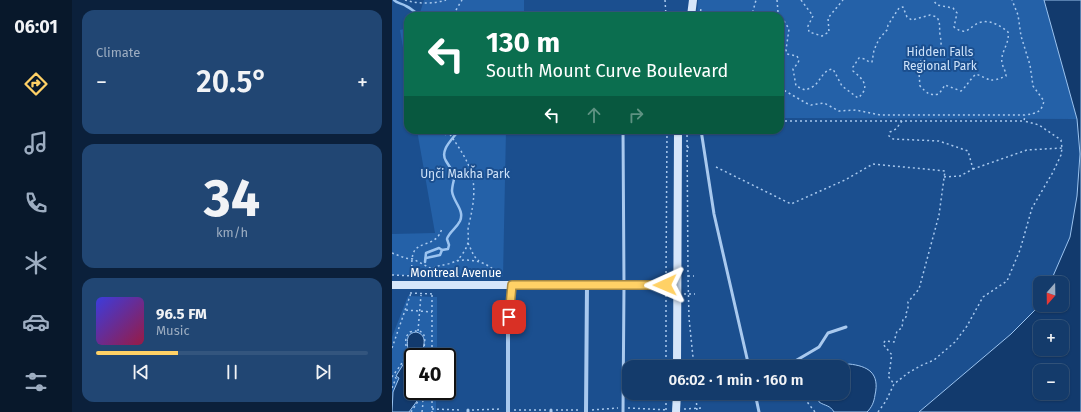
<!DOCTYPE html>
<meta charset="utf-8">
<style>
:root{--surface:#143b6b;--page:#214673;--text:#f1f3f6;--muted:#9dadc1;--line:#33557e;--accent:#ffd166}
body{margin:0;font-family:"Fira Sans",sans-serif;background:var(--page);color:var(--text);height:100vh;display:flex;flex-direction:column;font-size:15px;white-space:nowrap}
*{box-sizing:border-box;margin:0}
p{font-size:13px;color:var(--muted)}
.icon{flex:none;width:22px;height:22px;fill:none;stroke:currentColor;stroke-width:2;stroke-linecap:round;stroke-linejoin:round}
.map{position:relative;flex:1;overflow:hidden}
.side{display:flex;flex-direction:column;gap:10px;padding:10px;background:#0b203b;width:320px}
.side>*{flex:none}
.hud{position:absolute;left:12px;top:12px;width:380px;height:122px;border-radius:12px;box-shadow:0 1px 3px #0004,0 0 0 1px var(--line);background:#0b6e4f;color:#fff;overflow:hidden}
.needle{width:26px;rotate:200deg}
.tools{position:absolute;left:641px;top:276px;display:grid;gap:8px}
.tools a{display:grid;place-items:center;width:36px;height:36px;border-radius:8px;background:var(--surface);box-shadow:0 1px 3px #0004,0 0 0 1px var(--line);font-size:20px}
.speed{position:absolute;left:12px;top:348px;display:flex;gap:8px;font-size:20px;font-weight:700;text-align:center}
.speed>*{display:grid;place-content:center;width:52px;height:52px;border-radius:50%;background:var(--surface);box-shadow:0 1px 3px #0004,0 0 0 1px var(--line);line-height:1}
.speed .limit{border:2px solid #111;border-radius:6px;background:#fff;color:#111}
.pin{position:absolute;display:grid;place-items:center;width:34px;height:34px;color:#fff;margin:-17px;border-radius:8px;box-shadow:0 2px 6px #0006}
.me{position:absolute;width:44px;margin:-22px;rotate:269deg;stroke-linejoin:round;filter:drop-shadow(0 0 3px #0008)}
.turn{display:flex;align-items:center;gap:14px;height:84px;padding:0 16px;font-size:18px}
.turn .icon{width:52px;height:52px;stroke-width:2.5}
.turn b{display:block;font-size:28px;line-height:34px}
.lanes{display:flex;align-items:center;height:38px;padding:0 16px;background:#0003;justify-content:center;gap:20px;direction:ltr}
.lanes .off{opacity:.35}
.big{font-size:30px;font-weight:600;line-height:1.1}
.side .tile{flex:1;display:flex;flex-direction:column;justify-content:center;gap:6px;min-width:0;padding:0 14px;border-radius:12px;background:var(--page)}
.side .dial{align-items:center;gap:0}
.dial b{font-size:52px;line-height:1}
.song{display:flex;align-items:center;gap:12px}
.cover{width:48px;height:48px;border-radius:6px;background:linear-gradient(135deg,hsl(240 70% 55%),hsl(340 70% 35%))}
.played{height:4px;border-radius:2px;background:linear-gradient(90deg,var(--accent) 30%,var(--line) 30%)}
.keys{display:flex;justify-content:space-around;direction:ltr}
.heat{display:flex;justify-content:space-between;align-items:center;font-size:22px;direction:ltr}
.trip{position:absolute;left:230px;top:360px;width:228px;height:40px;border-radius:12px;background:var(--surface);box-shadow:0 1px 3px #0004,0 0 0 1px var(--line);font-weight:600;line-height:40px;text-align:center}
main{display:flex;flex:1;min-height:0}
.menu{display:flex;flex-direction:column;width:72px;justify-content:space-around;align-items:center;background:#08182b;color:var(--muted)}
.menu .icon{width:28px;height:28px}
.menu .selected{color:var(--accent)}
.menu b{font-size:18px;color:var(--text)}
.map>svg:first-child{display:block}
.green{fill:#2461a8}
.water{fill:#123a6d;stroke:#9cc4f0;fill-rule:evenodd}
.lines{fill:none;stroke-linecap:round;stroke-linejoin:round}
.stream{stroke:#9cc4f0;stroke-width:2.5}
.path{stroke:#a9c9ee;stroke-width:1.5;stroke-dasharray:2 3;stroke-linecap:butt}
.lane{stroke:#a9c9ee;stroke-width:3}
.street{stroke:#a9c9ee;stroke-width:4}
.secondary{stroke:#d6e6fa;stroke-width:8}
.route-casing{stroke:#a68842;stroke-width:10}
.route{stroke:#ffd166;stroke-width:7}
.labels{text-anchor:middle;stroke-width:4;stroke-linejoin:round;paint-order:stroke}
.park-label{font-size:12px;fill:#cfe3fa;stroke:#1b4f8f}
.street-label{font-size:12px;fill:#fff;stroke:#1b4f8f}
</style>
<main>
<nav class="menu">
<b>06:01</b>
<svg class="icon selected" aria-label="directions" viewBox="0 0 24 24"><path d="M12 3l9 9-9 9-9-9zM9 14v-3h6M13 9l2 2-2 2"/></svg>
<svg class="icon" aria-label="music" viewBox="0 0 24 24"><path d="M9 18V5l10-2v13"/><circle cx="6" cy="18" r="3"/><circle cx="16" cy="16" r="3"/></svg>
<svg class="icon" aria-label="phone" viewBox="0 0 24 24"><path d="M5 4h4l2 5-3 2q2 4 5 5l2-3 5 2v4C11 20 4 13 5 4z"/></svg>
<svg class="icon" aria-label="climate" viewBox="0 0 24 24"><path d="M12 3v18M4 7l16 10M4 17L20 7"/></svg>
<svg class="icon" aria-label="car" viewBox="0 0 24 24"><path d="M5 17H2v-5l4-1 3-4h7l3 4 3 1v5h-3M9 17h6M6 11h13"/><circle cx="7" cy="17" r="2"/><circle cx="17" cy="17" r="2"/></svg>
<svg class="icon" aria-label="filters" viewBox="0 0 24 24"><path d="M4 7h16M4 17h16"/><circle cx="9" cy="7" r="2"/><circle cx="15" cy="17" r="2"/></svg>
</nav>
<section class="side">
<div class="tile"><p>Climate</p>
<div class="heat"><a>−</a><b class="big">20.5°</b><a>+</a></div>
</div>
<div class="tile dial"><b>34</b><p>km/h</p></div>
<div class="tile">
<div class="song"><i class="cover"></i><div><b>96.5 FM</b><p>Music</p></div></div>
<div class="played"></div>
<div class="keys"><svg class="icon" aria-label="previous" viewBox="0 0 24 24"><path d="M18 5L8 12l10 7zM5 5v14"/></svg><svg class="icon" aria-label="pause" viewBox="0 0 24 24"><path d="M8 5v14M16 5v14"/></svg><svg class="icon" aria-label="next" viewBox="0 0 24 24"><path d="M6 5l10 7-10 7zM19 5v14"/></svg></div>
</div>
</section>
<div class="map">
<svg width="689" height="412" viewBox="0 0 689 412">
<rect width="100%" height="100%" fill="#1b4f8f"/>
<g class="green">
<polygon points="32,0 132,0 132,16 27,16"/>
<polygon points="306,0 652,0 685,119 388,118 388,16 305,16"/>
<polygon points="16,28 16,77 8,30"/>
<polygon points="25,130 114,130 111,277 0,275 0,234 43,233"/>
<polygon points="16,296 45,297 45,357 21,357 21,391 44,391 44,412 0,412 0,337"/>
</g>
<g class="water">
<path d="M 652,0 L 689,0 L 689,412 L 527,412 L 619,334 L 648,305 L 670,305 L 670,283 L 658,283 L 678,237 L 685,196 L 688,154 L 685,119 ZM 648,327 L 670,327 L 670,349 L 648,349 ZM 648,371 L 670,371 L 670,393 L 648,393 Z"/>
<path d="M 24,332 C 37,335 31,348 29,357 L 21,357 L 21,391 L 29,391 L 25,401 L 17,412 L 0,412 L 1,392 L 7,378 L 4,376 C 8,369 13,363 15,356 C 18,347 10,334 24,332 Z"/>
<path d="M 457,364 C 476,366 488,373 483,395 C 482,402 480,407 475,412 L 442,412 C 438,405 433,406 427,402 L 426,393 L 451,393 L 451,367 L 445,367 Z"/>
</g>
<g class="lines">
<g class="stream">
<path d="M 2,0 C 6,4 9,3 14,6 C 23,10 23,16 35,13 L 39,16"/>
<polyline points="34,258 48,255 50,250"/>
<path d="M 33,262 L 34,253 L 47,248 L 50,250 L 56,249 L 57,245 L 55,239 C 57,232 64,229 68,221 C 73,210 61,202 60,191 C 60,186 62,180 63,175 C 60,170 57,166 54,161 C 47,150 61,139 67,130"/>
</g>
<g class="path">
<path d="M 13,0 C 26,4 41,4 54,0"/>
<polyline points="273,0 274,16"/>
<polyline points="409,0 421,16 416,26 417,32 430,36 437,32 436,18 451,0"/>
<polyline points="56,16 64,10 70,0"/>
<polyline points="308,16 309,8"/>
<polyline points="357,16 361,11 364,0"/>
<polyline points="383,16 386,12 385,0"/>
<path d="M 388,18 L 392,21 L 397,29 L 394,50 L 395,54 L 405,56 L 407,60 L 406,63 L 401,69 L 404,86 L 413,90 C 416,89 419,88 422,86 C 429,80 431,70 441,69 L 450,86 L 466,98 C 479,87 471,79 461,71 L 461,67 L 467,58 L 473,59 L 477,62 L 480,62 L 482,50 L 487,39 L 495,30 L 496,25 L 507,8 L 511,7 L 515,17 L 520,20 L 538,15 L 545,17 C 549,25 547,27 548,35 C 549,41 550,42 548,48 L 543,51 L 534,52 C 525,64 527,72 528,86 C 535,93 537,96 547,94 L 553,85 L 569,91 C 575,86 578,79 584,74 C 599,80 598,83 614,76 C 614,71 611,68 610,63 C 608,52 618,44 616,32 C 609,26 599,20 590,22 C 578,24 576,38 562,27 L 565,13 L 561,8 L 545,5 L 541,0"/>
<path d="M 388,88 L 414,103 L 419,105 L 432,103 L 447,111 L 464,110 L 488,115 L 633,115 C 645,113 649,113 652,101 L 641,86 L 638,65 L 629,36 L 626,15 L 620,0"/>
<polyline points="388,121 632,121"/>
<polyline points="510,121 504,129 498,132 497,136 501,139 547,141 576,151 581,169 568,176 552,177"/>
<polyline points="51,130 54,135"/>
<path d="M 55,130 C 80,166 88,179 77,224 C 75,230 77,236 76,242 C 75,249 69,256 65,261"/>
<polyline points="295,130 296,276 297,318 302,367"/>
<polyline points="295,147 299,148"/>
<path d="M 324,167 L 399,204 L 453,180 L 481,164 L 553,171 L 547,215 L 527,289 L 516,302 L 516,310 L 514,313 L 514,317 L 511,319 L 510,328 L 505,331 L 502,342 L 493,341 L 491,344 L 500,355 C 498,362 499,369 496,376 L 502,384"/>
<polyline points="581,169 635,150 670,148"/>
<polyline points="76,243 82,256 87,261"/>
<path d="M 0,253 L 13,258 L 21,259 L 40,269 C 45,265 49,266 55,264 C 58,264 61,262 64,261 C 79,258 98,262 107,276"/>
<polyline points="40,269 40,277"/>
<polyline points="0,275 20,276"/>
<polyline points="296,276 302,276"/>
<path d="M 20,277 C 20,270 19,261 21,254 C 25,240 45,248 50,228"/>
<polyline points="274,278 275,130"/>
<polyline points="18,293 42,294"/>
<polyline points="292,294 303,294"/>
<polyline points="14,310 40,312"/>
<polyline points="26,331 29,295"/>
<polyline points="0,348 19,293"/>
<polyline points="40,357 40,295"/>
<polyline points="274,367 274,292"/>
<path d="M 0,377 C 5,369 13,362 14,352 C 15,344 11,338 18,332 C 39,326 32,346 30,357"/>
<polyline points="0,388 4,378 1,376"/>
<polyline points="40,391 40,412"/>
<polyline points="274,393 274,412"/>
<polyline points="304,393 305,412"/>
<polyline points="412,393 416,403 423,412"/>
<polyline points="236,408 276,410"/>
<polyline points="40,409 70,410"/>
<polyline points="292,409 310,408"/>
<polyline points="80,410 110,409"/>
<polyline points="122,410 154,410"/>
<polyline points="164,410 188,410"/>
<polyline points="200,410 226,408"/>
<polyline points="19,412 30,395 30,391"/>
<polyline points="30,412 31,403 30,395"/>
<polyline points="486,412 494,401 502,384 516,373 528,366 542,360 563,342 575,326 591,297 615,281 628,250 640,208 661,172 669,155 670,148 669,140 647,125 632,121 633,115"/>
</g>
<g class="lane">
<polyline points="231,130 232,285 231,412"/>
<polyline points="309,130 322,214 357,367"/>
<polyline points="393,367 427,347 436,333 454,327"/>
<polyline points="363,393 367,412"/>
<polyline points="76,410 76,412"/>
<polyline points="159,412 159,410"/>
</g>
<g class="street">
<polyline points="116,412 116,330 120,285"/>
<polyline points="194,412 195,285"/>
</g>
<g class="secondary">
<polyline points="299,16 301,0"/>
<polyline points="0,285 285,285"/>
<polyline points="285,367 286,130"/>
<polyline points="284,412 285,393"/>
</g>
</g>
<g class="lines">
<defs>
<polyline id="route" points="117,317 120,285 273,285"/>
</defs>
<use href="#route" class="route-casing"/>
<use href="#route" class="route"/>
</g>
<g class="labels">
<g class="park-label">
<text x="548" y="56">Hidden Falls<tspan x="548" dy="14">Regional Park</tspan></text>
<text x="73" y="178">Uŋči Makȟa Park</text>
</g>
<g class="street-label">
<text x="64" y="277">Montreal Avenue</text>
</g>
</g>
</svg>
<div class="tools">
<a><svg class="needle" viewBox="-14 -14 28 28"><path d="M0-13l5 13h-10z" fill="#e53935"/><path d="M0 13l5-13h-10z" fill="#9dadc1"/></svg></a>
<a>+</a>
<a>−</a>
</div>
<div class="speed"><div class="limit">40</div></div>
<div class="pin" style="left:117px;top:317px;background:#d93025"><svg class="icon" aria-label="arrive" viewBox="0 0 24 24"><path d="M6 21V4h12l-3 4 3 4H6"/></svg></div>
<svg class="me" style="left:273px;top:285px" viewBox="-20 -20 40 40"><path d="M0-17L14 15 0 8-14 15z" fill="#ffd166" stroke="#fff" stroke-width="4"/></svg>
<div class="trip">06:02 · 1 min · 160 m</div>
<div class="hud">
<div class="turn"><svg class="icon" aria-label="left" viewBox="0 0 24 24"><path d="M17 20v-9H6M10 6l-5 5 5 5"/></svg><div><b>130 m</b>South Mount Curve Boulevard</div></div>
<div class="lanes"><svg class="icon" aria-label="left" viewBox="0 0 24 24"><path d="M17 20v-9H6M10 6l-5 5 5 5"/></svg><svg class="icon off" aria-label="ahead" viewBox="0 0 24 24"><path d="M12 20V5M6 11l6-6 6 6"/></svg><svg class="icon off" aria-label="right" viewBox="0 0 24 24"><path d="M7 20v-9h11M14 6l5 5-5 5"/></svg></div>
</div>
</div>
</main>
